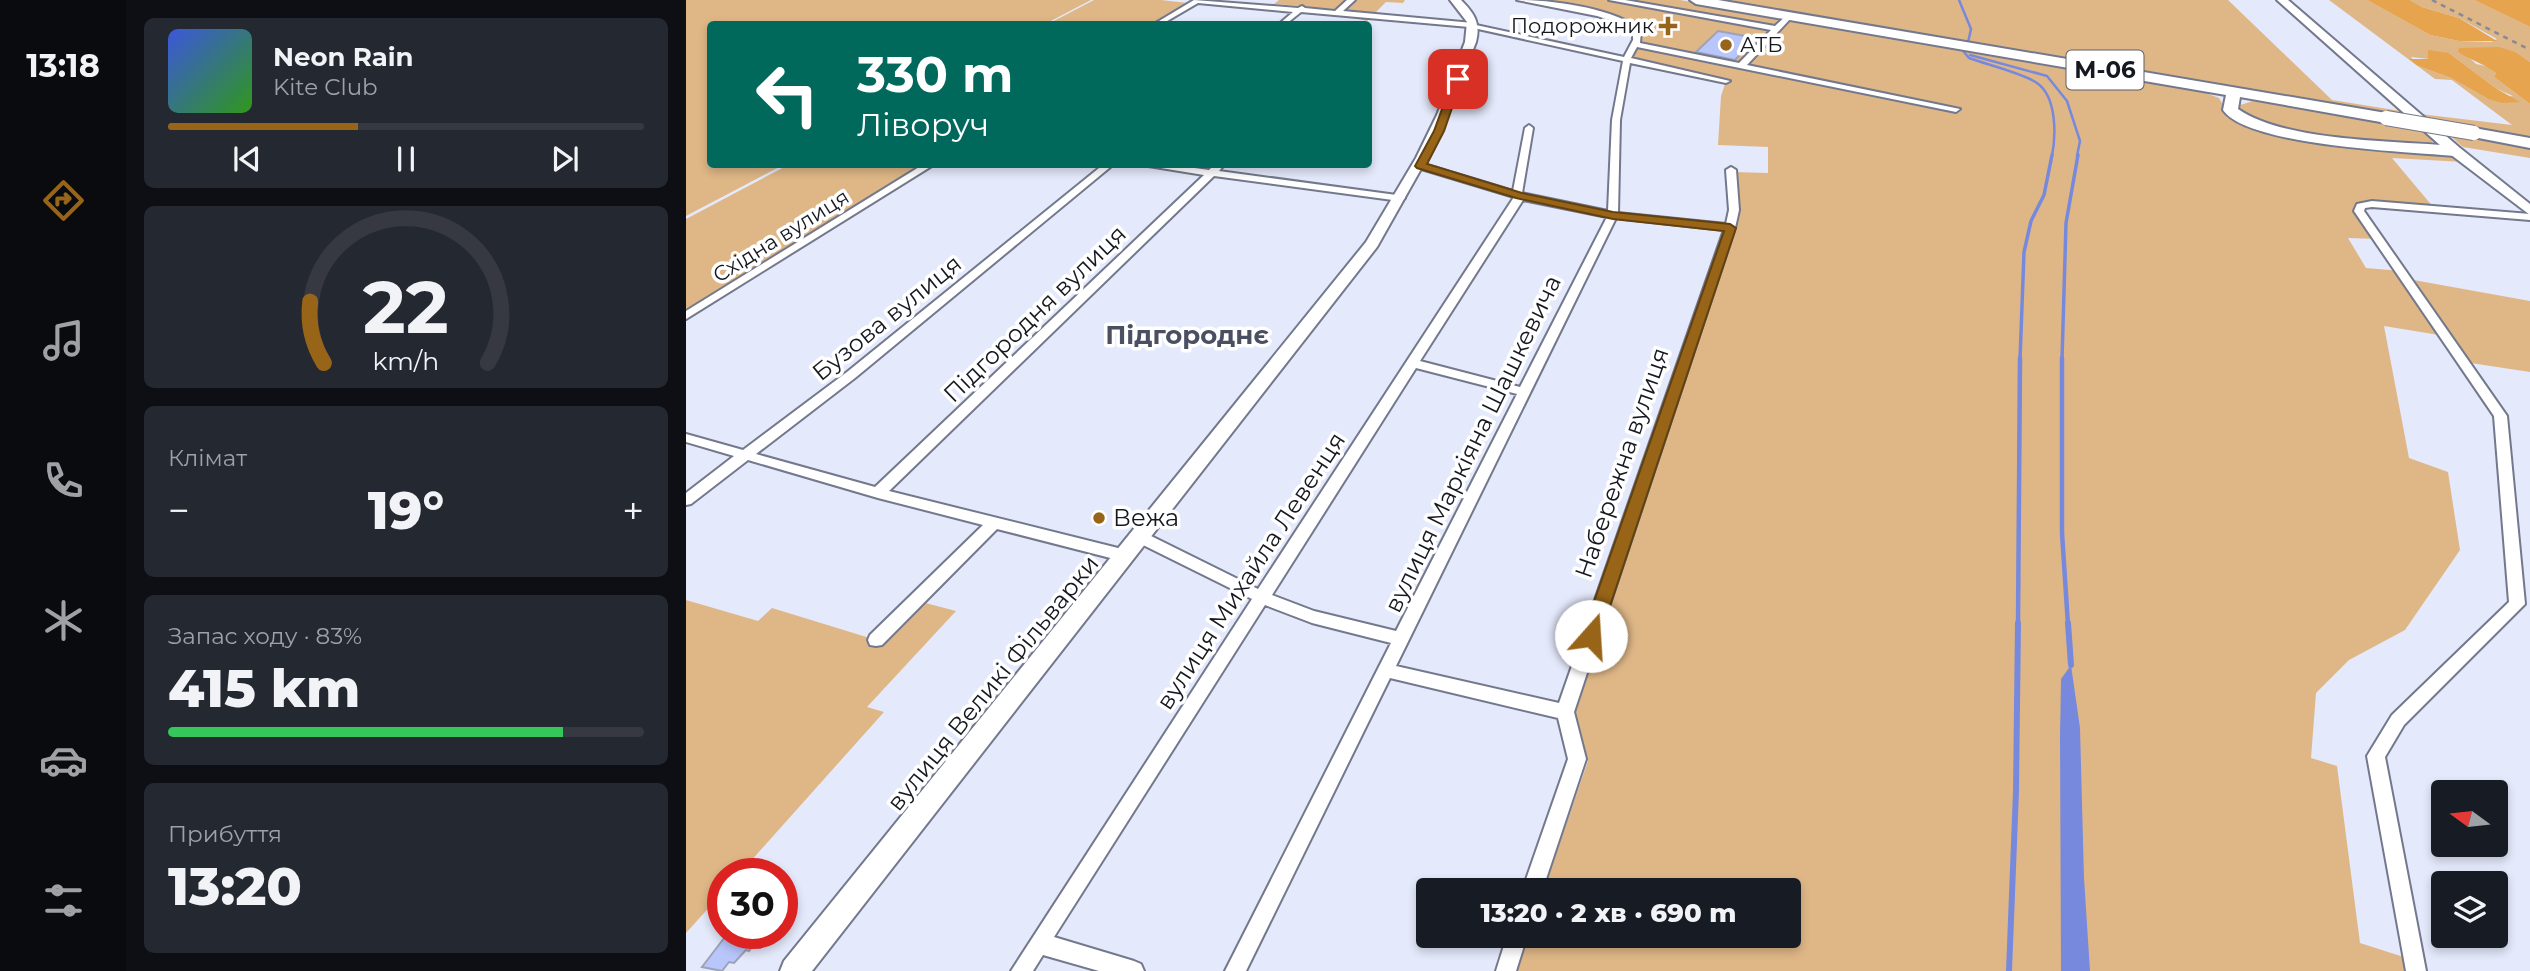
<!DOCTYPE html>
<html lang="uk">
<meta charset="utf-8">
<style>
:root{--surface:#171b24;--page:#242831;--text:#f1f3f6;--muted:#9ea1a6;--line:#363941;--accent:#976418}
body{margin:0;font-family:Montserrat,sans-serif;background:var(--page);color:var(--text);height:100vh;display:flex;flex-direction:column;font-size:26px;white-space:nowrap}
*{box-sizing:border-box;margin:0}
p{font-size:23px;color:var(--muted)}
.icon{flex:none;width:38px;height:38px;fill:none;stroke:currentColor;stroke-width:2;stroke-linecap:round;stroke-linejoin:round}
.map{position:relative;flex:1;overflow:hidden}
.details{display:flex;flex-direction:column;gap:18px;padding:18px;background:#0d0f14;width:560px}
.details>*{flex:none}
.top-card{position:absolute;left:21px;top:21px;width:665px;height:147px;border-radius:7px;box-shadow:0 4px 10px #0003;background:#00695c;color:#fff;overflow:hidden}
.needle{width:46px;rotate:285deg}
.controls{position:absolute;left:1745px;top:780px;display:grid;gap:14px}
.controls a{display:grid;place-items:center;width:77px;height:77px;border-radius:7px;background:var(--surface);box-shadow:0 4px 10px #0003;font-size:35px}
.speed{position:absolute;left:21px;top:858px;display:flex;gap:14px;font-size:35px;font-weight:700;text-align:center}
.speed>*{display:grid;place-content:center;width:91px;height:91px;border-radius:50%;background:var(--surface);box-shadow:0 4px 10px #0003;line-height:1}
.speed .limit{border:10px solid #d22;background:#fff;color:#111}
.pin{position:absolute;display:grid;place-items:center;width:60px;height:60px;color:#fff;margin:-30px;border-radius:14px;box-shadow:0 4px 10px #0006}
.me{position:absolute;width:77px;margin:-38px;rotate:19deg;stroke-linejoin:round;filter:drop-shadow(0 0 5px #0008)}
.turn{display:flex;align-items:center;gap:24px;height:147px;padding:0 35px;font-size:32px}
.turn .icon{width:91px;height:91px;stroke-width:2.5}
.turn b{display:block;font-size:49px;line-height:60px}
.big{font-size:52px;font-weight:800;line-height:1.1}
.details .widget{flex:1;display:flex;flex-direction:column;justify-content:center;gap:10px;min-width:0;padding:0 24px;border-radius:10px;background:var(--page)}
.details .dial{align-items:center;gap:0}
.dial svg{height:182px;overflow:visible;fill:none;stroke:var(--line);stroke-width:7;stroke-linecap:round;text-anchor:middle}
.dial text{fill:var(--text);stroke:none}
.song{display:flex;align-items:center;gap:21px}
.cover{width:84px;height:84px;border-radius:10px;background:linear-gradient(135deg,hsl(230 70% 55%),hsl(110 70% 35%))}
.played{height:7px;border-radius:4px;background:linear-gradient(90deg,var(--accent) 40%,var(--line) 40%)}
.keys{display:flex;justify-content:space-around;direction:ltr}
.heat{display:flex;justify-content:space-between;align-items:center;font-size:38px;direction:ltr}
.charge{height:10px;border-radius:5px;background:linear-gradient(90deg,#34c759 83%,var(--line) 0)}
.trip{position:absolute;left:730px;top:878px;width:385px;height:70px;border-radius:7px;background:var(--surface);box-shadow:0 4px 10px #0003;font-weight:800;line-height:70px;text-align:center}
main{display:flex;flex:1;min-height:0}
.menu{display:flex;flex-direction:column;width:126px;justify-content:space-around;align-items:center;background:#090b0e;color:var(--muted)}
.menu .icon{width:49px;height:49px}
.menu .on{color:var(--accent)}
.menu b{font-size:32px;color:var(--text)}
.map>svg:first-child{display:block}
.green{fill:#dfb787;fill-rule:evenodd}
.forest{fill:#e6a44f}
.water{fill:#7789dd}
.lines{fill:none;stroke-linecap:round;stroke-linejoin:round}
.stream-far3{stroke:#7789dd;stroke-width:2.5}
.stream-far2{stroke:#7789dd;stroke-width:3.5}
.stream-far1{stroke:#7789dd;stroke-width:4.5}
.stream{stroke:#7789dd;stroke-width:6}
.building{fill:#b8c6fb;stroke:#9ca2b7;stroke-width:2}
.minor-casing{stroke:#73788c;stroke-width:4}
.tertiary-casing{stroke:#73788c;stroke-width:4}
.trunk-casing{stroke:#73788c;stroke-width:4}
.minor{fill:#fff;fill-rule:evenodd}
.tertiary{fill:#fff;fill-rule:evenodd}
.trunk{fill:#fff;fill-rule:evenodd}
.rail{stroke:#868a97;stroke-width:2.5;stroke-dasharray:5 5;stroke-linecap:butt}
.trunk-bridge-casing{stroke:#73788c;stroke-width:16;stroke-linecap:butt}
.trunk-bridge{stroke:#fff;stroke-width:14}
.route{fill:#976418;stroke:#624110;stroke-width:2}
.poi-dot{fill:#976418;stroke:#fff;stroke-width:2.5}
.labels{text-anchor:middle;stroke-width:7;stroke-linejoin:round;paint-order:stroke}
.far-poi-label{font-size:21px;fill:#161820;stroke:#fff;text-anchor:end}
.far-street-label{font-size:21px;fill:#161820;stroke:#fff}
.shield{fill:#fff;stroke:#5c5d63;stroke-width:2}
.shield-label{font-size:23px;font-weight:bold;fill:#161820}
.street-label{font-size:24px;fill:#161820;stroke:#fff}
.poi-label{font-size:24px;fill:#161820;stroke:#fff;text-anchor:start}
.neighbourhood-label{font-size:26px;font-weight:bold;fill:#4a4f62;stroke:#fff}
</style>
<main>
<nav class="menu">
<b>13:18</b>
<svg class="icon on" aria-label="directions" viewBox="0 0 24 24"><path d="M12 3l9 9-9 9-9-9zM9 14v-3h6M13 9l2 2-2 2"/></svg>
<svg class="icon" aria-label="music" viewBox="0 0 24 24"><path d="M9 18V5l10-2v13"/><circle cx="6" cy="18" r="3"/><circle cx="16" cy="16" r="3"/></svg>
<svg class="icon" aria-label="phone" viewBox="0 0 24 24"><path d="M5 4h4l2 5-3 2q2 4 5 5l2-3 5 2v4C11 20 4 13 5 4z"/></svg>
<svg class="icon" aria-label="climate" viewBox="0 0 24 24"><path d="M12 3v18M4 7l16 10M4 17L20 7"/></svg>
<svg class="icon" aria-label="car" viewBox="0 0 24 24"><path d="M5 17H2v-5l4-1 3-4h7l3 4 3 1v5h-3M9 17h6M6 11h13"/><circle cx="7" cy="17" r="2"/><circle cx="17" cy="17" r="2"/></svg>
<svg class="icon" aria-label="filters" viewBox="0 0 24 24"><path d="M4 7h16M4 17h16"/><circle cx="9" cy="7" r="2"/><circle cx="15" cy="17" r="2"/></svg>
</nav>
<section class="details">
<div class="widget">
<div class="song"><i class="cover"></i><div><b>Neon Rain</b><p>Kite Club</p></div></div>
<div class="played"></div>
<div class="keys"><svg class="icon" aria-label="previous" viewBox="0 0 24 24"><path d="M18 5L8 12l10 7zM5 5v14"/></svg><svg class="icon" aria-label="pause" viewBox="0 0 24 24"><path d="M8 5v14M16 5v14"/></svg><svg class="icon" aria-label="next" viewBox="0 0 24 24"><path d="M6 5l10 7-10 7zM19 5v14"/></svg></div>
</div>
<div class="widget dial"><svg viewBox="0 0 100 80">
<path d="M14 69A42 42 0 1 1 86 69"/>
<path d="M14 69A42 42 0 0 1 8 42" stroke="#976418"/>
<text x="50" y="56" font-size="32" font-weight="700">22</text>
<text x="50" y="72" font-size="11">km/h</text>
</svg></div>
<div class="widget"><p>Клімат</p>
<div class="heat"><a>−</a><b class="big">19°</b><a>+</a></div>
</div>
<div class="widget"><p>Запас ходу · 83%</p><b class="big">415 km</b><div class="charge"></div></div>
<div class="widget"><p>Прибуття</p><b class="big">13:20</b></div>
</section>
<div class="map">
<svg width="1844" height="971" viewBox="0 0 1844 971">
<rect width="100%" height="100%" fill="#e4e9fb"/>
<g class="green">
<polygon points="0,0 405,0 359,24 24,24 24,164 97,165 0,216"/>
<polygon points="408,0 475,0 502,3 467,24 362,24"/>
<polygon points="593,0 719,0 717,3 700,2 681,21 616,6 588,4"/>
<polygon points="834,0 994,0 1509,89 1533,98 1543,116 1565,127 1767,154 1778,162 1706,158 1748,208 1675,206 1693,239 1662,238 1680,268 1715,271 1722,279 1844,301 1844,372 1778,362 1759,336 1698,326 1723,458 1762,472 1774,550 1719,630 1663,660 1630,693 1625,758 1651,766 1674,943 1727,960 1730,971 830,971 841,936 1102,936 1102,891 857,891 902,761 887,712 1051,228 1047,172 1082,173 1082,147 1032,145 1035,96 1040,81 941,59 951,40 944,25"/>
<polygon points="1045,0 1542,0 1646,100 1721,112 1731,121 1048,4"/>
<path d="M 1643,0 L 1681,0 L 1744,35 L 1773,41 L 1805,42 L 1811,39 L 1773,18 L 1736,7 L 1724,0 L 1788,0 L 1844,27 L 1844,62 C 1818,44 1803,49 1773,48 L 1790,64 L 1804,67 L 1810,73 L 1808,77 L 1844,104 L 1844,141 L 1746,123 L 1734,114 L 1826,125 L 1766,80 L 1749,79 ZM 1763,53 L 1811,89 L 1827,96 L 1802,99 L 1765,78 L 1732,66 L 1725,57 L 1743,59 L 1743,55 Z"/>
<polygon points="1567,101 1736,127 1749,140 1741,145 1730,145 1592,130 1552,112 1551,106"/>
<polygon points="1760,132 1844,146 1844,158 1777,147"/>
<polygon points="102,165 239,165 0,310 0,219"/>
<polygon points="0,600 72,621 86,608 187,639 228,600 270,611 181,707 198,712 54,873 37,873 37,892 0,933"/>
</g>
<g class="forest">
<polygon points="1681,0 1724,0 1736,7 1773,18 1811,41 1773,41 1744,35"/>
<polygon points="1788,0 1844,0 1844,27"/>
<path d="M 1813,47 L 1829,52 L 1844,62 L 1844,104 L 1808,77 L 1810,73 C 1801,65 1784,60 1772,52 L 1773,48 Z"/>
<polygon points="1742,50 1763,53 1811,89 1834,102 1816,103 1802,99 1765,78 1732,66 1723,59 1742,59"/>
</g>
<polygon class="water" points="1385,665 1394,728 1398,878 1404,971 1375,971 1374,737 1375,679"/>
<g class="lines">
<g class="stream-far3">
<polyline points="1273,0 1285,29 1281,47"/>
<path d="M 1278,52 L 1283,58 C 1299,64 1339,74 1351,83 C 1371,97 1370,135 1366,156"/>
<polyline points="1284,55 1361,76 1381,101 1394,141 1391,156"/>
</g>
<g class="stream-far2">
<polyline points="1334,360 1338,252 1345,221 1358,195 1366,155"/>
<polyline points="1376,360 1380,223 1392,155"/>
</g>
<g class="stream-far1">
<polyline points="1376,358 1376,533 1382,625"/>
<polyline points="1332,625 1334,358"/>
</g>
<g class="stream">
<polyline points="1382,623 1385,665"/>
<polyline points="1323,971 1330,791 1332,623"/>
</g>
</g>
<g class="building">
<polygon points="1032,31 1070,38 1049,60 1010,52"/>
<polygon points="42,933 87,933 74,948 67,945 63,951 60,950 48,963 43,962 36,971 16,967"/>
</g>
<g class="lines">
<defs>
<g id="minor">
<path d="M 508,0 L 612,8 L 616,6 L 619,8 L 649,11 L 661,0 L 669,0 L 657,11 L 787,23 L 790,25 L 938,57 L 947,40 L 947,31 L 939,25 L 911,16 L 831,0 C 866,0 928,8 955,30 L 954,43 L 1053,63 L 1085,30 L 923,0 L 939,0 L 1089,26 L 1103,13 L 1106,13 L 1106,17 L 1061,65 L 1274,109 L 1270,112 L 951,47 L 945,58 L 1044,81 L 1040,83 L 944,63 L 934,120 L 932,213 L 1040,224 L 1043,210 L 1040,170 L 1045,167 L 1050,170 L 1053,210 L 1049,228 L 888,712 L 900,759 L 856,891 L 836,891 L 882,759 L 872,718 L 704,678 L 560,971 L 539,971 L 705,643 L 626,623 L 579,605 L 368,937 L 448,961 L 455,964 L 458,971 L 413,971 L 357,955 L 347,971 L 325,971 L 566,599 L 449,541 L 447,537 L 449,533 L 459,533 L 572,589 L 828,197 L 732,168 L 732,164 L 738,164 L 827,191 L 839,128 L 843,125 L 847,128 L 836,193 L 922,211 L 926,120 L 937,61 L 783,27 L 615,12 L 600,24 L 593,24 L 607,12 L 512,3 L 476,24 L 468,24 ZM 837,200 L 921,217 L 834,387 L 734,361 ZM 930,218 L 1038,230 L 873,703 L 710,666 ZM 730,368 L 831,394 L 710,631 L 628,611 L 586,595 Z"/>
<polygon points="238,164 249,164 0,319 0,311"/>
<polygon points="418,164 428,164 169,378 70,454 189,487 518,175 450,164 480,164 523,170 529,164 539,164 533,171 718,196 719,198 714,201 528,176 203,491 440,550 445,552 447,556 445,560 440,562 311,529 196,645 190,646 184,645 182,640 184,635 297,525 192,498 62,460 5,504 0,505 0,493 48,456 0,442 0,434 57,450 161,372"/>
<polygon points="1686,201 1844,214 1844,220 1686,207 1679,208 1678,211 1821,416 1839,604 1718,725 1699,757 1740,971 1720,971 1681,756 1706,715 1823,602 1808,416 1668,211 1671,204"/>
<polygon points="821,936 841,936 830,971 810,971"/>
</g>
<g id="tertiary">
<path d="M 764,0 L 775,0 C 788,13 795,23 790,42 L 753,137 L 691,247 L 126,971 L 94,971 L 98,961 L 680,242 L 730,158 L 751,115 L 779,42 L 781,22 Z"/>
<polygon points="1591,0 1602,0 1774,148 1844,204 1844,215 1764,154"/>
</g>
<g id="trunk">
<path d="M 1004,0 L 1032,0 L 1700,113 L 1708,118 L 1705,121 L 1700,123 L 1554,97 L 1552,109 C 1599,142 1711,141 1769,146 L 1777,151 L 1769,156 C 1724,152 1561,146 1537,110 L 1540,95 L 1010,4 Z"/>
<polygon points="1788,128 1844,138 1844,148 1782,136 1780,133"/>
</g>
</defs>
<use href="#minor" class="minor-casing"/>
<use href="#tertiary" class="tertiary-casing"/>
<use href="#trunk" class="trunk-casing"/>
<use href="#minor" class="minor"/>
<use href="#tertiary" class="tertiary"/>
<use href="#trunk" class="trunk"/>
<polyline class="rail" points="1746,0 1844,50"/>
<defs>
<polyline id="trunk-bridge" points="1700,118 1788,133"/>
</defs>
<use href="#trunk-bridge" class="trunk-bridge-casing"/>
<use href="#trunk-bridge" class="trunk-bridge"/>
</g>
<polygon class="route" points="772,76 776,79 758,131 741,164 836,193 927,212 1044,224 1050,228 914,636 911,641 905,643 898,641 896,636 1038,231 927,219 830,198 731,168 729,166 748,131 767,79"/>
<g class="poi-dot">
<path d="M978.5 15.5h7v7h7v7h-7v7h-7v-7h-7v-7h7z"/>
<circle cx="1040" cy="45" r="7"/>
<circle cx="413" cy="518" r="7"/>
</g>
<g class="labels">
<g class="far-poi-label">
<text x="968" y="33">Подорожник</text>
<text x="1054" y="52" text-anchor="start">АТБ</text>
</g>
<g class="far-street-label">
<text transform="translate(95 236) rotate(-32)" y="7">Східна вулиця</text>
</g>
<rect class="shield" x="1380.5" y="50.5" width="77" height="39" rx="5"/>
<g class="shield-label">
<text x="1419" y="78">М-06</text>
</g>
<g class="street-label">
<text transform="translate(349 314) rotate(-44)" y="8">Підгородня вулиця</text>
<text transform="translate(201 318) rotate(-39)" y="8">Бузова вулиця</text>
<text transform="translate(787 444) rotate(-64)" y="8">вулиця Маркіяна Шашкевича</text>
<text transform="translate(936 463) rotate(-71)" y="8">Набережна вулиця</text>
<text transform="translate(565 571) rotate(-57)" y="8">вулиця Михайла Левенця</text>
<text transform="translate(307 683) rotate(-51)" y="8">вулиця Великі Фільварки</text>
</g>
<g class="poi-label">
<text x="427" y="526">Вежа</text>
</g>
<g class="neighbourhood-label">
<text x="501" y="344">Підгороднє</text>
</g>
</g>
</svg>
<div class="controls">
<a><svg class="needle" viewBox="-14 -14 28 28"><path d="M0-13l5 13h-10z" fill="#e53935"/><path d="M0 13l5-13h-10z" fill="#9ea1a6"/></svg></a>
<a><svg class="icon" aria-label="layers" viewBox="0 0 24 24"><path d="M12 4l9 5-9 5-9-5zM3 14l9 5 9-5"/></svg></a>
</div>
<div class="speed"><div class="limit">30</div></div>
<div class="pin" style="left:772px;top:79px;background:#d93025"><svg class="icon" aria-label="arrive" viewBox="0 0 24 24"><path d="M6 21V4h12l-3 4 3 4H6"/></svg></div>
<svg class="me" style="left:905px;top:636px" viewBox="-20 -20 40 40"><circle r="19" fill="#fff"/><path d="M0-13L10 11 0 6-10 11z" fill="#976418"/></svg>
<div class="trip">13:20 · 2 хв · 690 m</div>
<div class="top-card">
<div class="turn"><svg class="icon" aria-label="left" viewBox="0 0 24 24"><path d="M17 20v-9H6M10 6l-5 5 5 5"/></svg><div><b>330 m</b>Ліворуч</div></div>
</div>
</div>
</main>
